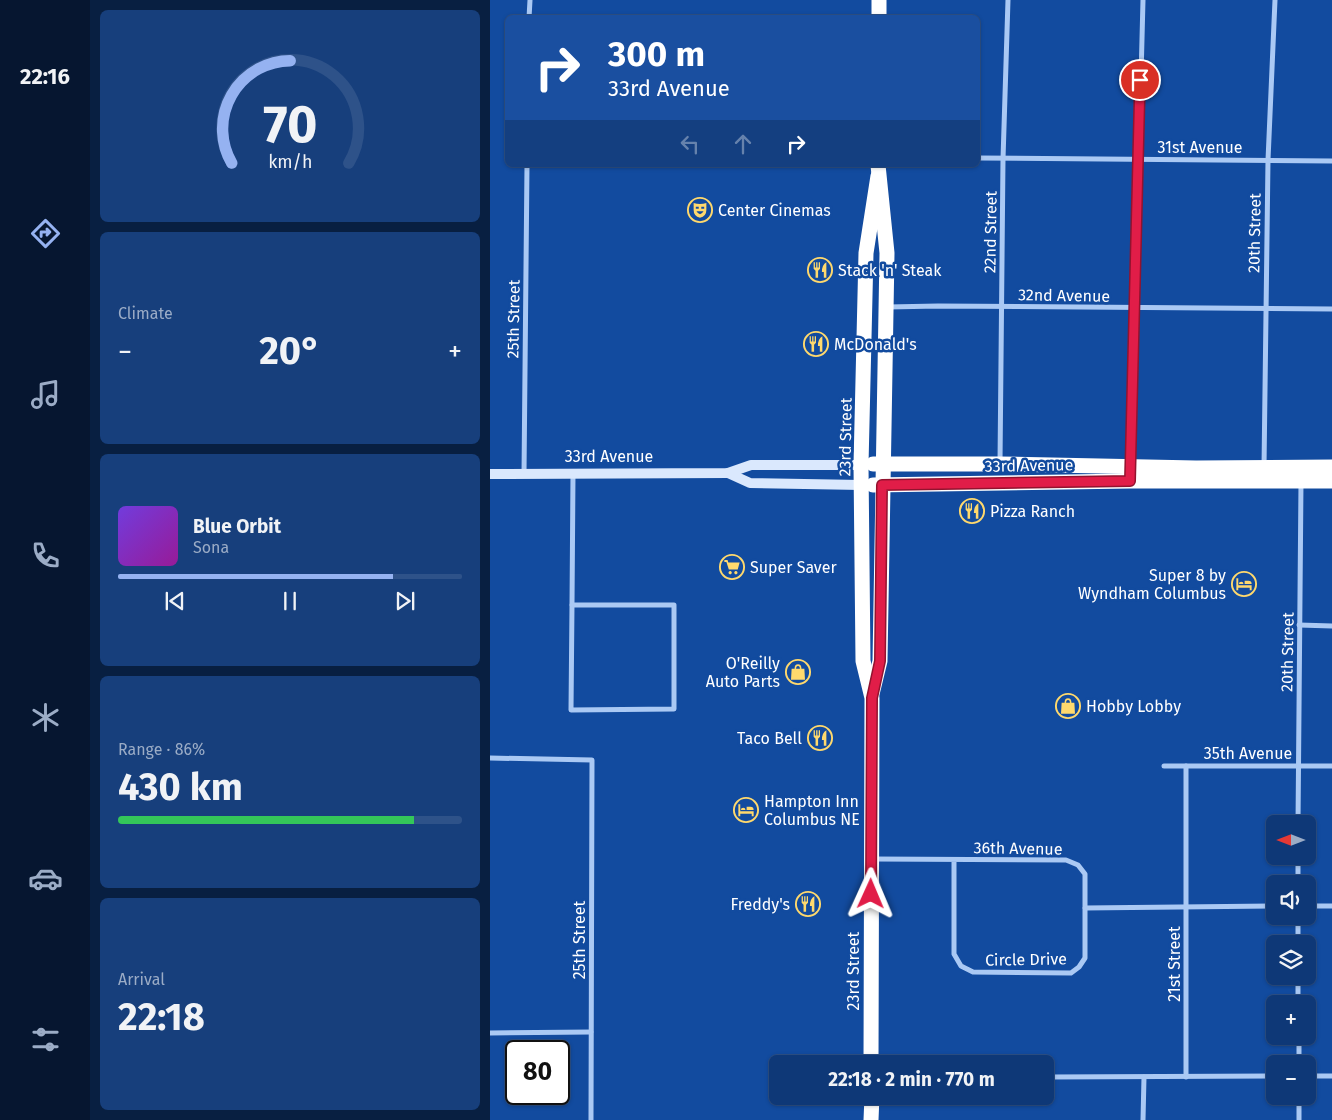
<!DOCTYPE html>
<meta charset="utf-8">
<style>
:root{--surface:#0e3877;--page:#173f7c;--text:#f1f3f6;--muted:#9bacc6;--line:#2e5289;--accent:#95b2f1}
body{margin:0;font-family:"Fira Sans",sans-serif;background:var(--page);color:var(--text);height:100vh;display:flex;flex-direction:column;font-size:19px;white-space:nowrap}
*{box-sizing:border-box;margin:0}
p{font-size:16px;color:var(--muted)}
.icon{flex:none;width:28px;height:28px;fill:none;stroke:currentColor;stroke-width:2;stroke-linecap:round;stroke-linejoin:round}
.map{position:relative;flex:1;overflow:hidden}
.drawer{display:flex;flex-direction:column;gap:10px;padding:10px;background:#081f41;width:400px}
.drawer>*{flex:none}
.banner{position:absolute;left:15px;top:15px;width:475px;height:152px;border-radius:8px;box-shadow:0 1px 4px #0004,0 0 0 1px var(--line);background:#1a4fa0;color:#fff;overflow:hidden}
.needle{width:32px;rotate:270deg}
.tools{position:absolute;left:776px;top:815px;display:grid;gap:10px}
.tools a{display:grid;place-items:center;width:50px;height:50px;border-radius:8px;background:var(--surface);box-shadow:0 1px 4px #0004,0 0 0 1px var(--line);font-size:25px}
.speed{position:absolute;left:15px;top:1040px;display:flex;gap:10px;font-size:25px;font-weight:700;text-align:center}
.speed>*{display:grid;place-content:center;width:65px;height:65px;border-radius:50%;background:var(--surface);box-shadow:0 1px 4px #0004,0 0 0 1px var(--line);line-height:1}
.speed .limit{border:2px solid #111;border-radius:8px;background:#fff;color:#111}
.pin{position:absolute;display:grid;place-items:center;width:42px;height:42px;color:#fff;margin:-21px;border:2px solid #fff;border-radius:50%;box-shadow:0 1px 5px #0007}
.me{position:absolute;width:55px;margin:-28px;rotate:1deg;stroke-linejoin:round;filter:drop-shadow(0 0 4px #0008)}
.turn{display:flex;align-items:center;gap:18px;height:105px;padding:0 20px;font-size:22px}
.turn .icon{width:65px;height:65px;stroke-width:2.5}
.turn b{display:block;font-size:35px;line-height:42px}
.lanes{display:flex;align-items:center;height:48px;padding:0 20px;background:#0003;justify-content:center;gap:25px;direction:ltr}
.lanes .off{opacity:.35}
.big{font-size:38px;font-weight:700;line-height:1.1}
.drawer .widget{flex:1;display:flex;flex-direction:column;justify-content:center;gap:8px;min-width:0;padding:0 18px;border-radius:8px;background:var(--page)}
.drawer .dial{align-items:center;gap:0}
.dial svg{height:130px;overflow:visible;fill:none;stroke:var(--line);stroke-width:7;stroke-linecap:round;text-anchor:middle}
.dial text{fill:var(--text);stroke:none}
.song{display:flex;align-items:center;gap:15px}
.cover{width:60px;height:60px;border-radius:8px;background:linear-gradient(135deg,hsl(260 70% 55%),hsl(300 70% 35%))}
.played{height:5px;border-radius:2px;background:linear-gradient(90deg,var(--accent) 80%,var(--line) 80%)}
.keys{display:flex;justify-content:space-around;direction:ltr}
.heat{display:flex;justify-content:space-between;align-items:center;font-size:28px;direction:ltr}
.charge{height:8px;border-radius:4px;background:linear-gradient(90deg,#34c759 86%,var(--line) 0)}
.trip{position:absolute;left:279px;top:1055px;width:285px;height:50px;border-radius:8px;background:var(--surface);box-shadow:0 1px 4px #0004,0 0 0 1px var(--line);font-weight:700;line-height:50px;text-align:center}
main{display:flex;flex:1;min-height:0}
.tabs{display:flex;flex-direction:column;width:90px;justify-content:space-around;align-items:center;background:#061630;color:var(--muted)}
.tabs .icon{width:35px;height:35px}
.tabs .current{color:var(--accent)}
.tabs b{font-size:22px;color:var(--text)}
.map>svg:first-child{display:block}
.lines{fill:none;stroke-linecap:round;stroke-linejoin:round}
.street{stroke:#aac9f4;stroke-width:5}
.secondary{stroke:#dae8fd;stroke-width:10}
.highway{stroke:#fff;stroke-width:15}
.route-casing{stroke:#92132f;stroke-width:12}
.route{stroke:#e11d48;stroke-width:9}
.labels{text-anchor:middle;stroke-width:5;stroke-linejoin:round;paint-order:stroke}
.street-label{font-size:16px;fill:#fff;stroke:#124b9f}
.poi-label{font-size:16px;fill:#fff;stroke:#124b9f;text-anchor:start}
</style>
<main>
<nav class="tabs">
<b>22:16</b>
<svg class="icon current" aria-label="directions" viewBox="0 0 24 24"><path d="M12 3l9 9-9 9-9-9zM9 14v-3h6M13 9l2 2-2 2"/></svg>
<svg class="icon" aria-label="music" viewBox="0 0 24 24"><path d="M9 18V5l10-2v13"/><circle cx="6" cy="18" r="3"/><circle cx="16" cy="16" r="3"/></svg>
<svg class="icon" aria-label="phone" viewBox="0 0 24 24"><path d="M5 4h4l2 5-3 2q2 4 5 5l2-3 5 2v4C11 20 4 13 5 4z"/></svg>
<svg class="icon" aria-label="climate" viewBox="0 0 24 24"><path d="M12 3v18M4 7l16 10M4 17L20 7"/></svg>
<svg class="icon" aria-label="car" viewBox="0 0 24 24"><path d="M5 17H2v-5l4-1 3-4h7l3 4 3 1v5h-3M9 17h6M6 11h13"/><circle cx="7" cy="17" r="2"/><circle cx="17" cy="17" r="2"/></svg>
<svg class="icon" aria-label="filters" viewBox="0 0 24 24"><path d="M4 7h16M4 17h16"/><circle cx="9" cy="7" r="2"/><circle cx="15" cy="17" r="2"/></svg>
</nav>
<section class="drawer">
<div class="widget dial"><svg viewBox="0 0 100 80">
<path d="M14 69A42 42 0 1 1 86 69"/>
<path d="M14 69A42 42 0 0 1 50 6" stroke="#95b2f1"/>
<text x="50" y="56" font-size="32" font-weight="700">70</text>
<text x="50" y="72" font-size="11">km/h</text>
</svg></div>
<div class="widget"><p>Climate</p>
<div class="heat"><a>−</a><b class="big">20°</b><a>+</a></div>
</div>
<div class="widget">
<div class="song"><i class="cover"></i><div><b>Blue Orbit</b><p>Sona</p></div></div>
<div class="played"></div>
<div class="keys"><svg class="icon" aria-label="previous" viewBox="0 0 24 24"><path d="M18 5L8 12l10 7zM5 5v14"/></svg><svg class="icon" aria-label="pause" viewBox="0 0 24 24"><path d="M8 5v14M16 5v14"/></svg><svg class="icon" aria-label="next" viewBox="0 0 24 24"><path d="M6 5l10 7-10 7zM19 5v14"/></svg></div>
</div>
<div class="widget"><p>Range · 86%</p><b class="big">430 km</b><div class="charge"></div></div>
<div class="widget"><p>Arrival</p><b class="big">22:18</b></div>
</section>
<div class="map">
<svg width="842" height="1120" viewBox="0 0 842 1120">
<rect width="100%" height="100%" fill="#124b9f"/>
<g class="lines">
<g class="street">
<polyline points="39,18 40,0"/>
<polyline points="488,158 842,161"/>
<polyline points="398,307 448,306 842,309"/>
<polyline points="510,462 513,159 518,0"/>
<polyline points="641,464 653,0"/>
<polyline points="774,467 778,160 785,0"/>
<polyline points="34,474 37,165"/>
<polygon points="82,605 184,605 184,709 81,710"/>
<polyline points="82,605 83,474"/>
<polyline points="809,625 842,626"/>
<polyline points="0,758 102,760 101,1120"/>
<polyline points="674,766 842,766"/>
<polyline points="696,766 696,1077"/>
<polyline points="808,824 811,482"/>
<polyline points="808,856 808,884"/>
<polyline points="384,859 576,860 588,865 595,874 595,958 589,967 581,973 483,972 471,966 464,954 464,860"/>
<polyline points="818,906 842,906"/>
<polyline points="595,908 785,906"/>
<polyline points="808,916 808,944"/>
<polyline points="808,976 808,1004"/>
<polyline points="0,1033 101,1032"/>
<polyline points="809,1036 809,1064"/>
<polyline points="818,1076 842,1076"/>
<polyline points="560,1077 785,1076"/>
<polyline points="653,1120 654,1077"/>
<polyline points="809,1120 809,1096"/>
</g>
<g class="secondary">
<polyline points="238,473 260,483 371,485"/>
<polyline points="0,474 238,473 261,465 371,465"/>
</g>
<g class="highway">
<polyline points="389,18 389,0"/>
<polyline points="383,464 510,464 706,468 842,467"/>
<polyline points="383,485 640,481 842,481"/>
<polyline points="382,694 390,661 397,253 388,165"/>
<polyline points="381,1064 382,698 373,661 371,465 376,253 388,176"/>
<polyline points="381,1120 382,1096"/>
</g>
</g>
<g class="lines">
<defs>
<polyline id="route" points="381,894 382,698 390,661 392,485 640,481 650,80"/>
</defs>
<use href="#route" class="route-casing"/>
<use href="#route" class="route"/>
</g>
<defs>
<symbol id="theatre-ring" viewBox="-11 -11 22 22"><circle r="9.5" fill="#124b9f" stroke="#ffd96d" stroke-width="1.5"/><path d="M-5-5.5Q0-4 5-5.5V0Q5 5 0 6Q-5 5-5 0ZM-3.3-2.5H-1v1.5H-3.3ZM1-2.5H3.3v1.5H1ZM-2.8 1Q0 5.5 2.8 1Z" fill="#ffd96d"/></symbol>
<symbol id="restaurant-ring" viewBox="-11 -11 22 22"><circle r="9.5" fill="#124b9f" stroke="#ffd96d" stroke-width="1.5"/><path d="M-5-6h1v4h1v-4h1v4h1v-4h1v5L-1.5 .5V6h-2V.5L-5-1ZM5-6V6H3V1.5H1.5Q1.5-4 5-6Z" fill="#ffd96d"/></symbol>
<symbol id="supermarket-ring" viewBox="-11 -11 22 22"><circle r="9.5" fill="#124b9f" stroke="#ffd96d" stroke-width="1.5"/><path d="M-6-5.5h2.5l.6 2H6L4.5 2H-2.5L-4.4-4H-6ZM-1.5 3.2a1.3 1.3 0 1 0 .1 0ZM3 3.2a1.3 1.3 0 1 0 .1 0Z" fill="#ffd96d"/></symbol>
<symbol id="hotel-ring" viewBox="-11 -11 22 22"><circle r="9.5" fill="#124b9f" stroke="#ffd96d" stroke-width="1.5"/><path d="M-6-4.5h1.5V1H6V5H4.5V3h-9V5H-6ZM-4 0a1.8 1.8 0 1 1 3.6 0ZM.5 0V-2.5h3Q6-2.5 6 0Z" fill="#ffd96d"/></symbol>
<symbol id="shop-ring" viewBox="-11 -11 22 22"><circle r="9.5" fill="#124b9f" stroke="#ffd96d" stroke-width="1.5"/><path d="M-5-2.5h2.3a2.7 3.5 0 0 1 5.4 0H5L5.5 6h-11ZM-1.5-2.5h3a1.5 2.3 0 0 0-3 0Z" fill="#ffd96d"/></symbol>
</defs>
<g fill-rule="evenodd">
<use href="#theatre-ring" x="196" y="196" width="28" height="28"/>
<use href="#restaurant-ring" x="316" y="256" width="28" height="28"/>
<use href="#restaurant-ring" x="312" y="330" width="28" height="28"/>
<use href="#restaurant-ring" x="468" y="497" width="28" height="28"/>
<use href="#supermarket-ring" x="228" y="553" width="28" height="28"/>
<use href="#hotel-ring" x="740" y="570" width="28" height="28"/>
<use href="#shop-ring" x="294" y="658" width="28" height="28"/>
<use href="#shop-ring" x="564" y="692" width="28" height="28"/>
<use href="#restaurant-ring" x="316" y="724" width="28" height="28"/>
<use href="#hotel-ring" x="242" y="796" width="28" height="28"/>
<use href="#restaurant-ring" x="304" y="890" width="28" height="28"/>
</g>
<g class="labels">
<g class="street-label">
<text x="710" y="153">31st Avenue</text>
<text transform="translate(500 232) rotate(-89)" y="6">22nd Street</text>
<text transform="translate(764 233) rotate(-89)" y="6">20th Street</text>
<text transform="translate(574 295) rotate(1)" y="6">32nd Avenue</text>
<text transform="translate(23 319) rotate(-89)" y="6">25th Street</text>
<text transform="translate(355 437) rotate(-89)" y="6">23rd Street</text>
<text x="119" y="462">33rd Avenue</text>
<text transform="translate(539 465) rotate(-1)" y="6">33rd Avenue</text>
<text transform="translate(797 652) rotate(-89)" y="6">20th Street</text>
<text x="758" y="759">35th Avenue</text>
<text transform="translate(528 848) rotate(1)" y="6">36th Avenue</text>
<text transform="translate(89 940) rotate(-90)" y="6">25th Street</text>
<text transform="translate(536 959) rotate(-1)" y="6">Circle Drive</text>
<text transform="translate(684 964) rotate(-90)" y="6">21st Street</text>
<text transform="translate(363 971) rotate(-90)" y="6">23rd Street</text>
</g>
<g class="poi-label">
<text x="228" y="216">Center Cinemas</text>
<text x="348" y="276">Stack 'n' Steak</text>
<text x="344" y="350">McDonald's</text>
<text x="500" y="517">Pizza Ranch</text>
<text x="260" y="573">Super Saver</text>
<text x="736" y="581" text-anchor="end">Super 8 by<tspan x="736" dy="18">Wyndham Columbus</tspan></text>
<text x="290" y="669" text-anchor="end">O'Reilly<tspan x="290" dy="18">Auto Parts</tspan></text>
<text x="596" y="712">Hobby Lobby</text>
<text x="312" y="744" text-anchor="end">Taco Bell</text>
<text x="274" y="807">Hampton Inn<tspan x="274" dy="18">Columbus NE</tspan></text>
<text x="300" y="910" text-anchor="end">Freddy's</text>
</g>
</g>
</svg>
<div class="tools">
<a><svg class="needle" viewBox="-14 -14 28 28"><path d="M0-13l5 13h-10z" fill="#e53935"/><path d="M0 13l5-13h-10z" fill="#9bacc6"/></svg></a>
<a><svg class="icon" aria-label="sound" viewBox="0 0 24 24"><path d="M4 9h4l5-4v14l-5-4H4zM17 9q2 3 0 6"/></svg></a>
<a><svg class="icon" aria-label="layers" viewBox="0 0 24 24"><path d="M12 4l9 5-9 5-9-5zM3 14l9 5 9-5"/></svg></a>
<a>+</a>
<a>−</a>
</div>
<div class="speed"><div class="limit">80</div></div>
<div class="pin" style="left:650px;top:80px;background:#d93025"><svg class="icon" aria-label="arrive" viewBox="0 0 24 24"><path d="M6 21V4h12l-3 4 3 4H6"/></svg></div>
<svg class="me" style="left:381px;top:894px" viewBox="-20 -20 40 40"><path d="M0-17L14 15 0 8-14 15z" fill="#e11d48" stroke="#fff" stroke-width="4"/></svg>
<div class="trip">22:18 · 2 min · 770 m</div>
<div class="banner">
<div class="turn"><svg class="icon" aria-label="right" viewBox="0 0 24 24"><path d="M7 20v-9h11M14 6l5 5-5 5"/></svg><div><b>300 m</b>33rd Avenue</div></div>
<div class="lanes"><svg class="icon off" aria-label="left" viewBox="0 0 24 24"><path d="M17 20v-9H6M10 6l-5 5 5 5"/></svg><svg class="icon off" aria-label="ahead" viewBox="0 0 24 24"><path d="M12 20V5M6 11l6-6 6 6"/></svg><svg class="icon" aria-label="right" viewBox="0 0 24 24"><path d="M7 20v-9h11M14 6l5 5-5 5"/></svg></div>
</div>
</div>
</main>
